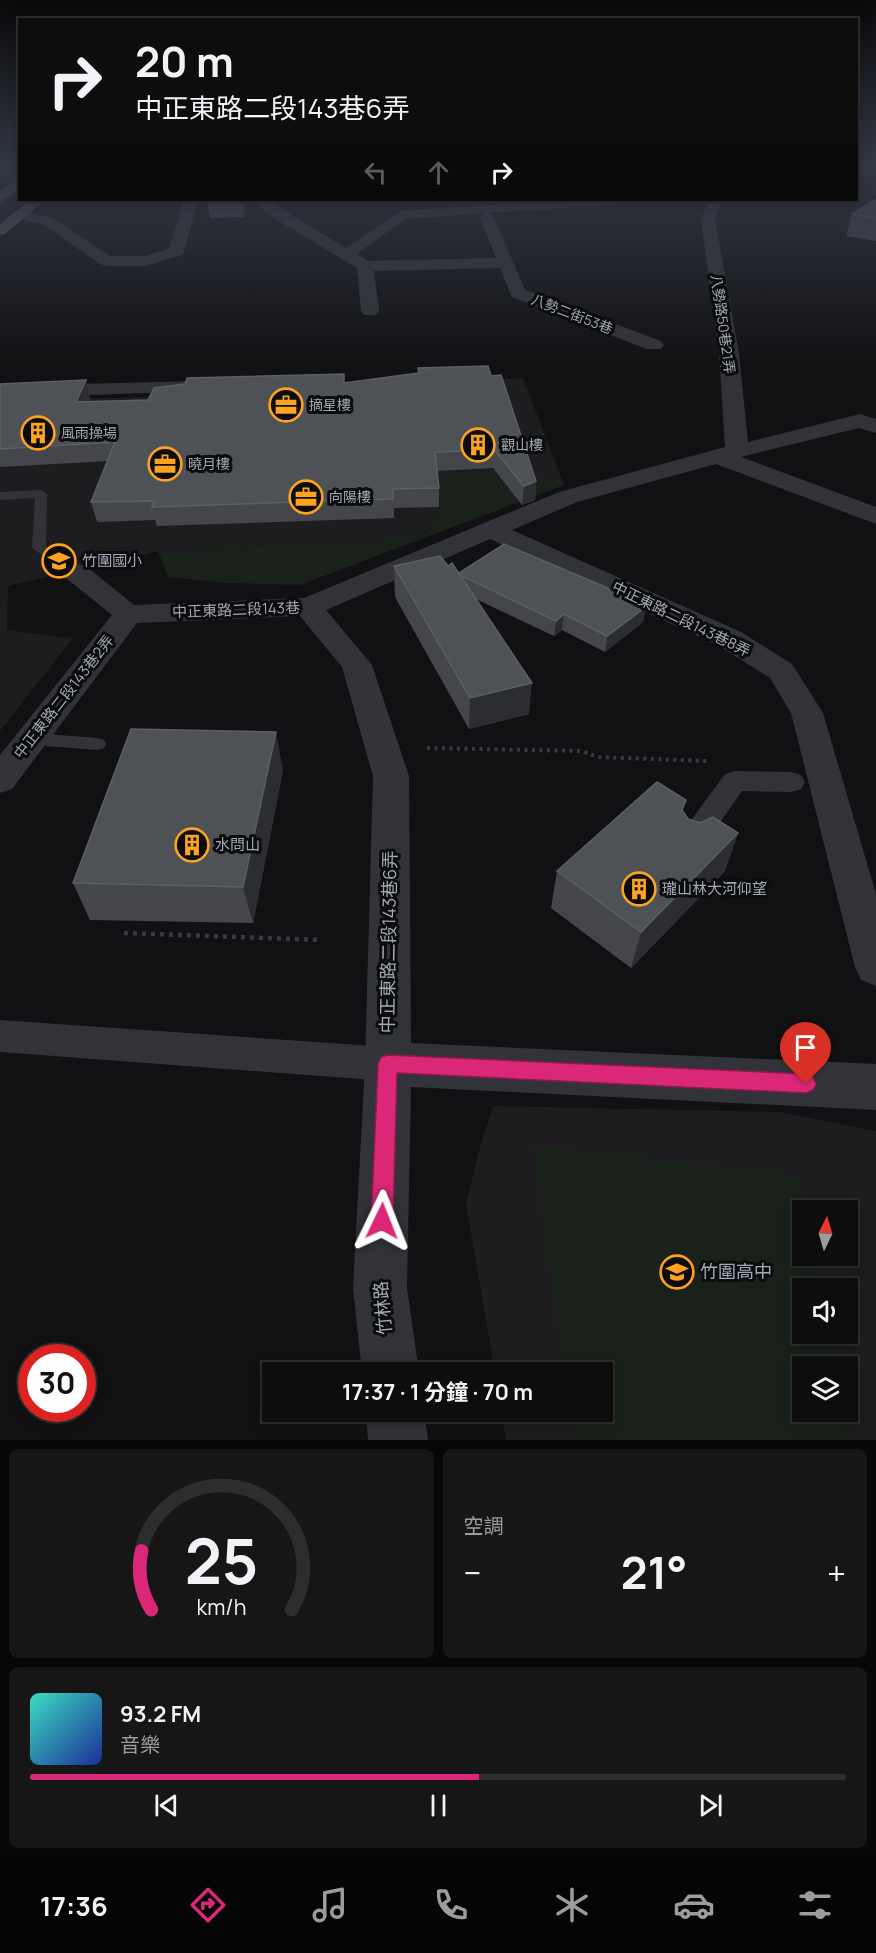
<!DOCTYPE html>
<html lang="zh-TW">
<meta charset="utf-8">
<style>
:root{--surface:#0d0d0e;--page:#161617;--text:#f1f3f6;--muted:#9a9c9e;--line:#2d2d2e;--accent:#db2777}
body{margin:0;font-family:Manrope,"Noto Sans TC",sans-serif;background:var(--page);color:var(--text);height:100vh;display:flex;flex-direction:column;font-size:22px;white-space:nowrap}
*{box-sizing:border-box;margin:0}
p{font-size:20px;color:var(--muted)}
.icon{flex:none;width:33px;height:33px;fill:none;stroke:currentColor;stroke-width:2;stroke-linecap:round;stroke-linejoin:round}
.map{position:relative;height:1440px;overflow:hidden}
.panel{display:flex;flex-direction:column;gap:9px;padding:9px;background:#070708;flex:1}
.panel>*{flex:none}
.guide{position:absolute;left:18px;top:18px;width:840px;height:183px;border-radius:0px;box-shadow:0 3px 15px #0003,0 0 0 2px var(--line);background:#0d0d0e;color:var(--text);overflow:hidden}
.needle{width:39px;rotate:5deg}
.controls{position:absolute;left:792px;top:1200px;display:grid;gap:12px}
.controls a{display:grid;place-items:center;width:66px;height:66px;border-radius:0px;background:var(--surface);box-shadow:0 3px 15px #0003,0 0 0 2px var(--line);font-size:30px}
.speed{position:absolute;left:18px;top:1344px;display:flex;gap:12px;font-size:30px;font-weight:700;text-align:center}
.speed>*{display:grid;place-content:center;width:78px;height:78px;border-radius:50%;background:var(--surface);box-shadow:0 3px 15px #0003,0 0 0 2px var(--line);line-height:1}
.speed .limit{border:9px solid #d22;background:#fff;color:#111}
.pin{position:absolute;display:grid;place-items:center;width:51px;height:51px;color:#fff;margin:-62px -26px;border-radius:50% 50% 50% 0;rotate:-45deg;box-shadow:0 0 6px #0007}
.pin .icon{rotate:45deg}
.me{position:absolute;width:66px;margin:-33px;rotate:2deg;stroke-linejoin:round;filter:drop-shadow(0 0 4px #0008)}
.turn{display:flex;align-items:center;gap:21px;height:126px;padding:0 18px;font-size:27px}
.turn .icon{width:78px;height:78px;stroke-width:2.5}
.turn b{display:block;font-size:42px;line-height:51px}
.lanes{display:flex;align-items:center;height:57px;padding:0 18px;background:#0003;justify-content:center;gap:30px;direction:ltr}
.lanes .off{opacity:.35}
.big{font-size:45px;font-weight:700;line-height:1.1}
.panel .tile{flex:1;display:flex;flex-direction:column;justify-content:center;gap:9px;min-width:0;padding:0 21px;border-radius:9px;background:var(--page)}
.panel .dial{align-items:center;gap:0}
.dial svg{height:156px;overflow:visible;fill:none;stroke:var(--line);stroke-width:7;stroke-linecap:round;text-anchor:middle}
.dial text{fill:var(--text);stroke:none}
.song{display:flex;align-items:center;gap:18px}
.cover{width:72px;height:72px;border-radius:9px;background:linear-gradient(135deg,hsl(170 70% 55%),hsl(230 70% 35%))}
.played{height:6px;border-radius:3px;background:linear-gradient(90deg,var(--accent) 55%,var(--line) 55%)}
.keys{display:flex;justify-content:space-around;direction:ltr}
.heat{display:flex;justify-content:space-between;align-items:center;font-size:33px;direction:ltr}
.panel .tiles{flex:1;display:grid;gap:9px;grid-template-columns:1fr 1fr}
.tile:last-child{grid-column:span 2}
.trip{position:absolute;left:262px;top:1362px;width:351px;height:60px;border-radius:0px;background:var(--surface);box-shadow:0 3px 15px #0003,0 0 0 2px var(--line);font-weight:700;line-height:60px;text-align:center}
.dock{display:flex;height:96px;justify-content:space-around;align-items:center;background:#050506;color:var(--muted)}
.dock .icon{width:42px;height:42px}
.dock .active{color:var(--accent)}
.dock b{font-size:27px;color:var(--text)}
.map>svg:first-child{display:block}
.built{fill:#1d1d20;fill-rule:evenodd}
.green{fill:#19211a}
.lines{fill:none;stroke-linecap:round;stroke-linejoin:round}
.path-far1{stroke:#383a3f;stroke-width:4;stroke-dasharray:3 4.5;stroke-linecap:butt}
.path{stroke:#383a3f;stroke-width:4.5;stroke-dasharray:4 5;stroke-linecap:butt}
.service{fill:#323338;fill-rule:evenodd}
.pedestrian{fill:#323338;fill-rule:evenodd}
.minor{fill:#323338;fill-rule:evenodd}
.primary{fill:#4e5057;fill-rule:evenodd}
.rail{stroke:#45474d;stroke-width:2;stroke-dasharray:3 2;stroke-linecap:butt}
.wall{fill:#44464b}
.shaded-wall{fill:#2b2d30}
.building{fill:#4e5156;stroke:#5b5f65;stroke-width:1.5}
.route{fill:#db2777;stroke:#8e194d;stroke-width:1.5}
.labels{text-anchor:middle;stroke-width:6;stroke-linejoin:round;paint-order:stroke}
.far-street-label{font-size:14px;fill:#a1a9b4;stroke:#0c0c0e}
.far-poi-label{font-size:14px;fill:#a1a9b4;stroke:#0c0c0e;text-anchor:start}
.poi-label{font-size:15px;fill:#a1a9b4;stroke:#0c0c0e;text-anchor:start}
.street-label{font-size:15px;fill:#a1a9b4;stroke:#0c0c0e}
.near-street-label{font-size:18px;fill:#a1a9b4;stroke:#0c0c0e}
.near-poi-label{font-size:18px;fill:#a1a9b4;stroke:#0c0c0e;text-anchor:start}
</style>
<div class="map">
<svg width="876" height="1440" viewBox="0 0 876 1440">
<rect width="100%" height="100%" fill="#111113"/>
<g class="built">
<polygon points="523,378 561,477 440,485 437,490 439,507 428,532 386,539 158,551 8,586 7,630 73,638 0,731 0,401 348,391 423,382"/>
<path d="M 493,1106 L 779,1112 L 876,1131 L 876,1440 L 506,1440 L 501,1412 L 603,1412 L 603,1372 L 495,1372 L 466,1204 L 480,1147 ZM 802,1210 L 848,1210 L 848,1256 L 802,1256 ZM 802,1288 L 848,1288 L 848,1334 L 802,1334 ZM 802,1366 L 848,1366 L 848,1412 L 802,1412 Z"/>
</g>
<g class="green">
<polygon points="500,470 524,479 561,477 564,485 300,585 225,583 168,577 158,551 386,539 428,532 439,507 437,490 442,473"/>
<polygon points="532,1144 798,1175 805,1210 802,1210 802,1256 814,1256 820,1288 802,1288 802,1334 829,1334 835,1366 802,1366 802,1412 844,1412 849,1440 573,1440 569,1412 603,1412 603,1372 564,1372"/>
</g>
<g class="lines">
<polyline class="path-far1" points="427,748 582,751 597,757 708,761"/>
<polyline class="path" points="124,933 322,940"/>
<g class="service">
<polygon points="41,490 47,494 46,546 81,569 83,572 81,575 71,575 32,548 35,498 0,500 0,492"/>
<polygon points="32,733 98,738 104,740 106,744 104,748 98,750 32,745 26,743 24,739 26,735"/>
</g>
<g class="pedestrian">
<polygon points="735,771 791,772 801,775 805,782 801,789 791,792 742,791 698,854 688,858 678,854 673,846 678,838 725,774"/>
<polygon points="0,1020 388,1047 401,1052 406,1064 401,1076 388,1081 0,1052"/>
</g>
<g class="minor">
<polygon points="184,200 198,200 184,252 182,255 145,266 106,266 100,264 43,224 14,218 12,215 19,211 53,218 110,256 144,256 169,249"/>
<path d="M 253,200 L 267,200 L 346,248 L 401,211 L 566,200 L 625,200 L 624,203 L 619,204 L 489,213 L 494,217 L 525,290 L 661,341 L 664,345 L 661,349 L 647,349 L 512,297 L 500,268 L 374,271 L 379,311 L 376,315 L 364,315 L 361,311 L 357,268 L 271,216 ZM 484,213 L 480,217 L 496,258 L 368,261 L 357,254 L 405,219 Z"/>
<polygon points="709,200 722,200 715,219 739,354 748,442 860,414 876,419 876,433 859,428 741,457 876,507 876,524 716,464 577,502 512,530 741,632 792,664 823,713 876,894 876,986 861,980 855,967 791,713 770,678 719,646 490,539 326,610 372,665 409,776 411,1043 876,1064 876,1110 411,1087 407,1288 419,1372 362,1372 353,1288 365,1064 373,776 342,667 300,616 137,623 12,789 0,793 0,755 112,615 66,578 62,572 66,566 76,564 86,566 134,605 304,598 559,492 725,447 719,354 701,219"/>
<polygon points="199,381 206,383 209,387 206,391 0,398 0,386"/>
<polygon points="366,1412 424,1412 428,1440 368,1440"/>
</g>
<g class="primary">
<polygon points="20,178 20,189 0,202 0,191"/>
<polygon points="30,200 45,200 5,234 0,235 0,224"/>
</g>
<polyline class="rail" points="0,176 16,164"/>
</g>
<g class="wall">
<polygon points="876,199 876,241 846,236 852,214"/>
<polygon points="207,200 247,200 244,217 210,218"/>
<polygon points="418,368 491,376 536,481 535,500 522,505 493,468 437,471 439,488 439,507 394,508 394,518 157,526 155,520 97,522 91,502 108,461 0,467 0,384 90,398 89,402 148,400 345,383 418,373"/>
<polygon points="394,566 448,566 459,573 646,607 643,622 605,652 562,630 554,636 476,599 529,714 469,729 395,597"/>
<polygon points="283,770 253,923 90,920 73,883"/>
<polygon points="683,811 688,819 738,833 725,871 631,968 551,908 557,871"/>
</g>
<g class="shaded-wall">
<polygon points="242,200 247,200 244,217"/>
<polygon points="86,380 90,398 81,420 76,402"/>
<polygon points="536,481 535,500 522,505 524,486"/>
<polygon points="646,607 643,622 605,652 607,636"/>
<polygon points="564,614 562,630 554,636 556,621"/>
<polygon points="532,683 529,714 469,729 470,698"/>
<polygon points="276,732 283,770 253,923 243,887"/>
<polygon points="738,833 725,871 631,968 641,932"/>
</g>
<g class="building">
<polygon points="876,199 876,218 852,214"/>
<polygon points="488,366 491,376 501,375 536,481 524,486 494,450 435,452 439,488 393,489 393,499 152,507 154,501 91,502 115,442 0,449 0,384 86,380 76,402 148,400 154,388 185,384 187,378 344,374 344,383 419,373 418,368"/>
<polygon points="504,544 603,586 646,607 607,636 564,614 556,621 460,575 459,573"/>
<polygon points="440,556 448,566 452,563 532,683 470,698 394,566"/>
<polygon points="131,729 276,732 243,887 73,883"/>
<polygon points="657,782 686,800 682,810 688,819 700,823 713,817 738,833 641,932 557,871"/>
</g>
<linearGradient id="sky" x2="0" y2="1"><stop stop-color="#09090a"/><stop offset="0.45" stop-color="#323844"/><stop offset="1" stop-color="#323844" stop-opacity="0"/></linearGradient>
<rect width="876" height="366" fill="url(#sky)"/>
<polygon class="route" points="388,1055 806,1074 813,1077 816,1084 813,1090 806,1093 397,1073 393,1221 390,1228 382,1231 374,1228 371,1221 378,1064 381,1057"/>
<defs>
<symbol id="office-ring" viewBox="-11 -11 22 22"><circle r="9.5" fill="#0c0c0e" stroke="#fda31f" stroke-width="1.5"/><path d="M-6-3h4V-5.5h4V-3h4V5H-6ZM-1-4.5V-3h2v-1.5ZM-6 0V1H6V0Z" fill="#fda31f"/></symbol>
<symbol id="building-ring" viewBox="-11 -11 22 22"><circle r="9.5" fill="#0c0c0e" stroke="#fda31f" stroke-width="1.5"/><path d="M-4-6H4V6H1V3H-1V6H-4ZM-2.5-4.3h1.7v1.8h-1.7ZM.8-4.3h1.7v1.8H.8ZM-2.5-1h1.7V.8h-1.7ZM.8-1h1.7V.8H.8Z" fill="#fda31f"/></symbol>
<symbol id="school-ring" viewBox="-11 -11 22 22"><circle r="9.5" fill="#0c0c0e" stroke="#fda31f" stroke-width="1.5"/><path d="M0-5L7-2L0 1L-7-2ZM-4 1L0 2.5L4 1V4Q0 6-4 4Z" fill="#fda31f"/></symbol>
</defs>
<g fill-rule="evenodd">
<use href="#office-ring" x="267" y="386" width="38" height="38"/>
<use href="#building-ring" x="19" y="414" width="38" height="38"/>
<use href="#building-ring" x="459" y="426" width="38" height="38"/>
<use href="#office-ring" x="146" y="445" width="38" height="38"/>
<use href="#office-ring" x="287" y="478" width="38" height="38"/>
<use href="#school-ring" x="40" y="542" width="38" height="38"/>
<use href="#building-ring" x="173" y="826" width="38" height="38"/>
<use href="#building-ring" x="620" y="870" width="38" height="38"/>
<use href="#school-ring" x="658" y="1253" width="38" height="38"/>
</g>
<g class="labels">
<g class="far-street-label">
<text transform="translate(572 314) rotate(21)" y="5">八勢二街53巷</text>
<text transform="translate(723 324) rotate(82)" y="5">八勢路50巷21弄</text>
</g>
<g class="far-poi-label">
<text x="309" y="410">摘星樓</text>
<text x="61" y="438">風雨操場</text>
<text x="501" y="450">觀山樓</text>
<text x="188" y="469">曉月樓</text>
<text x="329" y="502">向陽樓</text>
</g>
<g class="poi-label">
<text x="82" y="566">竹圍國小</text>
<text x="215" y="850">水問山</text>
<text x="662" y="894">瓏山林大河仰望</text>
</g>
<g class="street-label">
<text transform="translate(236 610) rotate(-2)" y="5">中正東路二段143巷</text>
<text transform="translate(681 619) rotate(26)" y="5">中正東路二段143巷8弄</text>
<text transform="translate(64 697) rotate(-52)" y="5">中正東路二段143巷2弄</text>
</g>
<g class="near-street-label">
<text transform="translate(389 942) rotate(-89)" y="6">中正東路二段143巷6弄</text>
<text transform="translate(383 1308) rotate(-95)" y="6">竹林路</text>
</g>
<g class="near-poi-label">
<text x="700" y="1278">竹圍高中</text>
</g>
</g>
</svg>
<div class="controls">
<a><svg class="needle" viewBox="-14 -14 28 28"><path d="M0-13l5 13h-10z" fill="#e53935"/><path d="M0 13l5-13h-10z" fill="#9a9c9e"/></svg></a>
<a><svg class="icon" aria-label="sound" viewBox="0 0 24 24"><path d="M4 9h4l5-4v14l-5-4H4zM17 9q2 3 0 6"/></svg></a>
<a><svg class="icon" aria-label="layers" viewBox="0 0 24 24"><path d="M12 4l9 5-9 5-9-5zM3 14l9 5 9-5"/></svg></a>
</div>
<div class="speed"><div class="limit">30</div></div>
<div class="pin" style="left:806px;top:1084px;background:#d93025"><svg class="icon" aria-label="arrive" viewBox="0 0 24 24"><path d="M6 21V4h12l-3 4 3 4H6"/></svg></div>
<svg class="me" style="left:382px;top:1221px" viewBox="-20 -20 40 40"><path d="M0-17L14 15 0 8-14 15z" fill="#db2777" stroke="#fff" stroke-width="4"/></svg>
<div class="trip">17:37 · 1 分鐘 · 70 m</div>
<div class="guide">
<div class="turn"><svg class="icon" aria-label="right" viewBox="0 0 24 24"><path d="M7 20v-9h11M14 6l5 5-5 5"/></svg><div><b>20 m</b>中正東路二段143巷6弄</div></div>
<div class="lanes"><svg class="icon off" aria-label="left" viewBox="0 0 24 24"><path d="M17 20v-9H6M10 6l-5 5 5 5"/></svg><svg class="icon off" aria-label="ahead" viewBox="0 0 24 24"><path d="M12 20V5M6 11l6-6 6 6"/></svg><svg class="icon" aria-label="right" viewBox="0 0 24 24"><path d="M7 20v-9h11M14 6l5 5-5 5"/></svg></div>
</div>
</div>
<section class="panel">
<div class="tiles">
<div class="tile dial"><svg viewBox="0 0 100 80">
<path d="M14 69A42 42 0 1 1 86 69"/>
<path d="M14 69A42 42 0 0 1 9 39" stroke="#db2777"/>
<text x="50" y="56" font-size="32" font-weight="700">25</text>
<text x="50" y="72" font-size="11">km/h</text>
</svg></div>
<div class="tile"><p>空調</p>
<div class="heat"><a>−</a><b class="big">21°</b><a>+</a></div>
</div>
<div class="tile">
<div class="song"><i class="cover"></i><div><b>93.2 FM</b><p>音樂</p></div></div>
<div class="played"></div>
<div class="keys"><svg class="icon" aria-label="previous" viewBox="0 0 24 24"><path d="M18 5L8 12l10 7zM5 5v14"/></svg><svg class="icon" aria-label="pause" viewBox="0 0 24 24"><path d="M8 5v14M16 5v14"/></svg><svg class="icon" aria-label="next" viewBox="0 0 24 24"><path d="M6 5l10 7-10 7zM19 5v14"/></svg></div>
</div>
</div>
</section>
<nav class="dock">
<b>17:36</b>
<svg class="icon active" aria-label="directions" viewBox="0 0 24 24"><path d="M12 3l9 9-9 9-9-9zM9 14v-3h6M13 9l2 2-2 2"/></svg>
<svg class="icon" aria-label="music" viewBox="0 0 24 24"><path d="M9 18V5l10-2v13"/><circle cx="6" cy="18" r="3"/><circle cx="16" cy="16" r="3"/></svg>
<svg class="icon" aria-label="phone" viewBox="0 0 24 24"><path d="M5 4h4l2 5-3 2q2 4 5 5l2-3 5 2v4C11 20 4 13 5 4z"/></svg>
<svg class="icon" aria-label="climate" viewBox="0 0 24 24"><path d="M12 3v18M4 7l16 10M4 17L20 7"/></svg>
<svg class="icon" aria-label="car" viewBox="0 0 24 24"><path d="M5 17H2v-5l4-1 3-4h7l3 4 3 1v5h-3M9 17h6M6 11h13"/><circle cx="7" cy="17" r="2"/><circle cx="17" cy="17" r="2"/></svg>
<svg class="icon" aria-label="filters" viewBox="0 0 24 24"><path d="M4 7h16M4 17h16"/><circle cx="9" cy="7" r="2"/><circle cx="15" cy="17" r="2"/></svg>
</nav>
